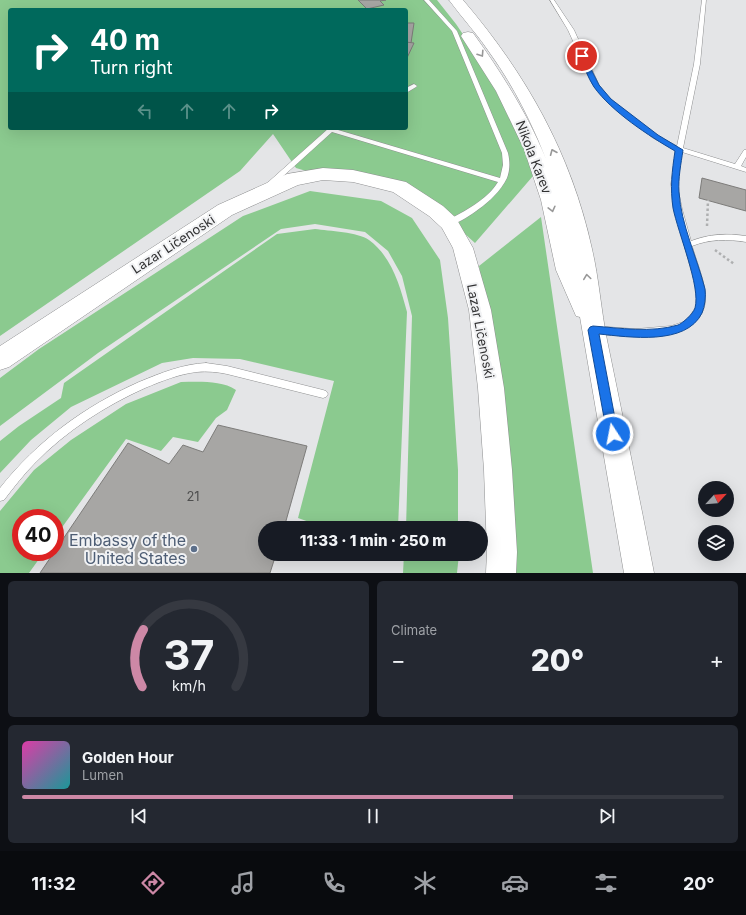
<!DOCTYPE html>
<meta charset="utf-8">
<style>
:root{--surface:#171b24;--page:#242831;--text:#f1f3f6;--muted:#9ea1a6;--line:#363941;--accent:#cd88a6}
body{margin:0;font-family:Inter,sans-serif;background:var(--page);color:var(--text);height:100vh;display:flex;flex-direction:column;font-size:15px;white-space:nowrap}
*{box-sizing:border-box;margin:0}
p{font-size:13px;color:var(--muted)}
.icon{flex:none;width:22px;height:22px;fill:none;stroke:currentColor;stroke-width:2;stroke-linecap:round;stroke-linejoin:round}
.map{position:relative;height:573px;overflow:hidden}
.drawer{display:flex;flex-direction:column;gap:8px;padding:8px;background:#0d0f14;flex:1}
.drawer>*{flex:none}
.guide{position:absolute;left:8px;top:8px;width:400px;height:122px;border-radius:4px;box-shadow:0 4px 16px #0002;background:#00695c;color:#fff;overflow:hidden}
.needle{width:26px;rotate:64deg}
.buttons{position:absolute;left:698px;top:481px;display:grid;gap:8px}
.buttons a{display:grid;place-items:center;width:36px;height:36px;border-radius:50%;background:var(--surface);box-shadow:0 4px 16px #0002;font-size:20px}
.speed{position:absolute;left:12px;top:509px;display:flex;gap:8px;font-size:20px;font-weight:700;text-align:center}
.speed>*{display:grid;place-content:center;width:52px;height:52px;border-radius:50%;background:var(--surface);box-shadow:0 4px 16px #0002;line-height:1}
.speed .limit{border:6px solid #d22;background:#fff;color:#111}
.pin{position:absolute;display:grid;place-items:center;width:34px;height:34px;color:#fff;margin:-17px;border:2px solid #fff;border-radius:50%;box-shadow:0 1px 4px #0007}
.me{position:absolute;width:44px;margin:-22px;rotate:349deg;stroke-linejoin:round;filter:drop-shadow(0 0 3px #0008)}
.turn{display:flex;align-items:center;gap:14px;height:84px;padding:0 16px;font-size:18px}
.turn .icon{width:52px;height:52px;stroke-width:2.5}
.turn b{display:block;font-size:28px;line-height:34px}
.lanes{display:flex;align-items:center;height:38px;padding:0 16px;background:#0003;justify-content:center;gap:20px;direction:ltr}
.lanes .off{opacity:.35}
.big{font-size:30px;font-weight:800;line-height:1.1}
.drawer .widget{flex:1;display:flex;flex-direction:column;justify-content:center;gap:6px;min-width:0;padding:0 14px;border-radius:6px;background:var(--page)}
.drawer .dial{align-items:center;gap:0}
.dial svg{height:104px;overflow:visible;fill:none;stroke:var(--line);stroke-width:7;stroke-linecap:round;text-anchor:middle}
.dial text{fill:var(--text);stroke:none}
.song{display:flex;align-items:center;gap:12px}
.cover{width:48px;height:48px;border-radius:6px;background:linear-gradient(135deg,hsl(320 70% 55%),hsl(180 70% 35%))}
.played{height:4px;border-radius:2px;background:linear-gradient(90deg,var(--accent) 70%,var(--line) 70%)}
.keys{display:flex;justify-content:space-around;direction:ltr}
.heat{display:flex;justify-content:space-between;align-items:center;font-size:22px;direction:ltr}
.drawer .tiles{flex:1;display:grid;gap:8px;grid-template-columns:1fr 1fr}
.widget:last-child{grid-column:span 2}
.trip{position:absolute;left:258px;top:521px;width:230px;height:40px;border-radius:20px;background:var(--surface);box-shadow:0 4px 16px #0002;font-weight:800;line-height:40px;text-align:center}
.menu{display:flex;height:64px;justify-content:space-around;align-items:center;background:#090b0e;color:var(--muted)}
.menu .icon{width:28px;height:28px}
.menu .current{color:var(--accent)}
.menu b{font-size:18px;color:var(--text)}
.map>svg:first-child{display:block}
.green{fill:#8bca8f;fill-rule:evenodd}
.building{fill:#a7a6a4;stroke:#7d7c7a}
.lines{fill:none;stroke-linecap:round;stroke-linejoin:round}
.lane-casing{stroke:#8e8f90;stroke-width:1}
.secondary-casing{stroke:#8e8f90;stroke-width:1}
.path{stroke:#aeafb0;stroke-width:2.5;stroke-dasharray:2.5 2.5;stroke-linecap:butt}
.lane{fill:#fff;fill-rule:evenodd}
.secondary{fill:#fff;fill-rule:evenodd}
.oneway{stroke:#989898}
.route{fill:#1a73e8;stroke:#114b97}
.service-dot{fill:#5c6f8a;stroke:#f1f2f4;stroke-width:1.5}
.labels{text-anchor:middle;stroke-width:4;stroke-linejoin:round;paint-order:stroke}
.street-label{font-size:13px;fill:#313132;stroke:#f1f2f4}
.near-number-label{font-size:13px;fill:#4e4e4e}
.near-service-label{font-size:16px;fill:#4e5e75;stroke:#f1f2f4;text-anchor:end}
</style>
<div class="map">
<svg width="746" height="573" viewBox="0 0 746 573">
<rect width="100%" height="100%" fill="#e4e5e7"/>
<g class="green">
<path d="M 0,0 L 437,0 L 456,24 L 483,64 L 517,125 L 533,176 L 475,243 L 410,185 L 313,173 L 296,168 L 273,134 L 240,171 L 0,336 ZM 10,10 L 406,10 L 406,128 L 10,128 Z"/>
<polygon points="310,191 381,201 412,218 440,260 448,318 458,470 458,528 406,528 412,316 402,276 388,251 365,232 315,224 281,229 98,353 0,426 0,378 39,349 243,216"/>
<polygon points="541,217 593,573 513,573 512,502 479,266"/>
<path d="M 315,229 C 329,231 358,232 369,240 C 392,257 400,286 407,312 L 398,528 L 326,528 L 298,518 L 334,381 L 240,359 L 193,358 L 162,363 L 71,407 L 31,440 L 0,473 L 0,441 L 19,426 L 61,398 L 64,383 L 277,234 Z"/>
<path d="M 181,382 C 198,382 221,380 236,390 L 227,410 L 216,418 L 198,442 L 173,437 L 161,451 L 126,439 L 55,537 L 55,518 L 21,518 L 21,552 L 44,552 L 29,573 L 0,573 L 0,511 L 34,470 L 71,440 L 126,404 Z"/>
<polygon points="404,554 459,554 457,573 403,573"/>
</g>
<g class="building">
<polygon points="358,0 386,0 380,1 384,5 367,9"/>
<polygon points="406,23 414,23 411,43 406,42"/>
<polygon points="406,42 414,43 406,60"/>
<polygon points="702,178 746,190 746,211 699,198"/>
<polygon points="218,425 307,446 284,528 265,528 265,554 276,554 270,573 40,573 128,443 169,464 183,445 203,452"/>
</g>
<g class="lines">
<defs>
<g id="lane">
<path d="M 424,0 L 429,0 L 457,31 L 508,153 C 510,162 510,170 507,178 C 504,184 499,191 494,196 C 487,204 457,227 446,225 L 445,223 L 446,221 C 465,211 487,200 498,182 L 332,132 L 269,189 L 265,189 L 264,187 L 265,185 L 329,128 L 338,128 L 338,130 L 500,178 L 503,165 L 502,153 L 452,31 Z"/>
<path d="M 550,0 L 554,0 L 574,30 L 599,85 L 610,99 L 657,136 L 677,146 L 694,64 L 702,0 L 706,0 L 700,64 L 683,148 L 735,164 L 744,150 L 746,150 L 746,157 L 741,166 L 746,168 L 746,172 L 682,152 L 677,184 L 682,209 L 691,241 C 709,234 727,233 746,236 L 746,242 C 727,239 710,239 692,246 C 696,260 703,277 705,291 C 712,347 628,336 594,334 L 591,333 L 590,330 L 591,327 L 594,326 L 636,329 L 671,326 L 683,322 L 689,317 L 696,307 L 697,291 L 674,209 L 671,184 L 676,150 L 653,138 L 606,101 L 593,85 L 568,30 Z"/>
<polygon points="414,84 417,86 416,87 406,93 406,88"/>
<path d="M 206,363 L 227,366 L 323,390 L 326,391 L 328,394 L 326,397 L 323,398 L 227,374 C 218,372 207,371 197,372 C 179,374 162,381 145,388 C 105,406 66,431 35,463 C 24,474 14,487 4,500 L 0,501 L 0,488 C 37,441 85,406 139,382 C 161,373 183,364 206,363 Z"/>
</g>
<g id="secondary">
<path d="M 449,0 L 463,0 C 526,74 571,153 592,249 C 599,279 601,310 607,340 C 623,418 639,495 654,573 L 624,573 L 580,317 L 576,316 L 556,270 L 541,200 L 524,149 L 496,91 L 461,36 L 463,33 L 468,32 L 473,33 C 501,72 527,113 546,159 C 532,123 514,87 492,56 C 479,36 463,19 449,0 Z"/>
<polygon points="323,168 353,170 406,182 443,206 456,218 473,248 491,310 504,388 512,470 517,552 516,573 486,573 487,552 484,470 478,388 469,310 453,248 442,228 429,216 393,192 353,182 323,180 298,185 232,215 9,367 0,370 0,346 218,205 287,174"/>
</g>
</defs>
<use href="#lane" class="lane-casing"/>
<use href="#secondary" class="secondary-casing"/>
<g class="path">
<polyline points="707,226 708,200"/>
<polyline points="715,250 734,264"/>
</g>
<use href="#lane" class="lane"/>
<use href="#secondary" class="secondary"/>
</g>
<defs><path id="oneway-chevron" d="M-2-3.5L2.5 0L-2 3.5" fill="none" stroke-width="1.6" stroke-linecap="round" stroke-linejoin="round"/></defs>
<g class="oneway">
<use href="#oneway-chevron" transform="translate(481 54) rotate(57)"/>
<use href="#oneway-chevron" transform="translate(553 152) rotate(-113)"/>
<use href="#oneway-chevron" transform="translate(552 209) rotate(76)"/>
<use href="#oneway-chevron" transform="translate(587 277) rotate(-98)"/>
</g>
<path class="route" d="M 580,55 L 584,55 L 599,85 L 611,99 L 658,135 L 683,150 C 681,164 678,178 679,192 C 681,225 697,257 705,289 C 706,296 705,306 702,313 C 686,346 629,337 599,334 L 618,434 L 617,438 L 613,440 L 609,438 L 607,434 L 588,330 L 590,327 L 593,326 C 620,328 651,333 678,325 C 683,323 693,314 695,308 C 701,287 678,233 673,208 C 670,188 672,171 675,151 C 649,136 612,112 594,87 C 588,78 584,66 579,56 Z"/>
<circle class="service-dot" cx="194" cy="549" r="4"/>
<g class="labels">
<g class="street-label">
<text transform="translate(534 157) rotate(69)" y="5">Nikola Karev</text>
<text transform="translate(173 244) rotate(-33)" y="5">Lazar Ličenoski</text>
<text transform="translate(481 331) rotate(79)" y="5">Lazar Ličenoski</text>
</g>
<g class="near-number-label">
<text x="193" y="501">21</text>
</g>
<g class="near-service-label">
<text x="186" y="546">Embassy of the<tspan x="186" dy="18">United States</tspan></text>
</g>
</g>
</svg>
<div class="buttons">
<a><svg class="needle" viewBox="-14 -14 28 28"><path d="M0-13l5 13h-10z" fill="#e53935"/><path d="M0 13l5-13h-10z" fill="#9ea1a6"/></svg></a>
<a><svg class="icon" aria-label="layers" viewBox="0 0 24 24"><path d="M12 4l9 5-9 5-9-5zM3 14l9 5 9-5"/></svg></a>
</div>
<div class="speed"><div class="limit">40</div></div>
<div class="pin" style="left:582px;top:56px;background:#d93025"><svg class="icon" aria-label="arrive" viewBox="0 0 24 24"><path d="M6 21V4h12l-3 4 3 4H6"/></svg></div>
<svg class="me" style="left:613px;top:434px" viewBox="-20 -20 40 40"><circle r="17" fill="#1a73e8" stroke="#fff" stroke-width="3"/><path d="M0-11L8 9 0 5-8 9z" fill="#fff"/></svg>
<div class="trip">11:33 · 1 min · 250 m</div>
<div class="guide">
<div class="turn"><svg class="icon" aria-label="right" viewBox="0 0 24 24"><path d="M7 20v-9h11M14 6l5 5-5 5"/></svg><div><b>40 m</b>Turn right</div></div>
<div class="lanes"><svg class="icon off" aria-label="left" viewBox="0 0 24 24"><path d="M17 20v-9H6M10 6l-5 5 5 5"/></svg><svg class="icon off" aria-label="ahead" viewBox="0 0 24 24"><path d="M12 20V5M6 11l6-6 6 6"/></svg><svg class="icon off" aria-label="ahead" viewBox="0 0 24 24"><path d="M12 20V5M6 11l6-6 6 6"/></svg><svg class="icon" aria-label="right" viewBox="0 0 24 24"><path d="M7 20v-9h11M14 6l5 5-5 5"/></svg></div>
</div>
</div>
<section class="drawer">
<div class="tiles">
<div class="widget dial"><svg viewBox="0 0 100 80">
<path d="M14 69A42 42 0 1 1 86 69"/>
<path d="M14 69A42 42 0 0 1 15 25" stroke="#cd88a6"/>
<text x="50" y="56" font-size="32" font-weight="700">37</text>
<text x="50" y="72" font-size="11">km/h</text>
</svg></div>
<div class="widget"><p>Climate</p>
<div class="heat"><a>−</a><b class="big">20°</b><a>+</a></div>
</div>
<div class="widget">
<div class="song"><i class="cover"></i><div><b>Golden Hour</b><p>Lumen</p></div></div>
<div class="played"></div>
<div class="keys"><svg class="icon" aria-label="previous" viewBox="0 0 24 24"><path d="M18 5L8 12l10 7zM5 5v14"/></svg><svg class="icon" aria-label="pause" viewBox="0 0 24 24"><path d="M8 5v14M16 5v14"/></svg><svg class="icon" aria-label="next" viewBox="0 0 24 24"><path d="M6 5l10 7-10 7zM19 5v14"/></svg></div>
</div>
</div>
</section>
<nav class="menu">
<b>11:32</b>
<svg class="icon current" aria-label="directions" viewBox="0 0 24 24"><path d="M12 3l9 9-9 9-9-9zM9 14v-3h6M13 9l2 2-2 2"/></svg>
<svg class="icon" aria-label="music" viewBox="0 0 24 24"><path d="M9 18V5l10-2v13"/><circle cx="6" cy="18" r="3"/><circle cx="16" cy="16" r="3"/></svg>
<svg class="icon" aria-label="phone" viewBox="0 0 24 24"><path d="M5 4h4l2 5-3 2q2 4 5 5l2-3 5 2v4C11 20 4 13 5 4z"/></svg>
<svg class="icon" aria-label="climate" viewBox="0 0 24 24"><path d="M12 3v18M4 7l16 10M4 17L20 7"/></svg>
<svg class="icon" aria-label="car" viewBox="0 0 24 24"><path d="M5 17H2v-5l4-1 3-4h7l3 4 3 1v5h-3M9 17h6M6 11h13"/><circle cx="7" cy="17" r="2"/><circle cx="17" cy="17" r="2"/></svg>
<svg class="icon" aria-label="filters" viewBox="0 0 24 24"><path d="M4 7h16M4 17h16"/><circle cx="9" cy="7" r="2"/><circle cx="15" cy="17" r="2"/></svg>
<b>20°</b>
</nav>
